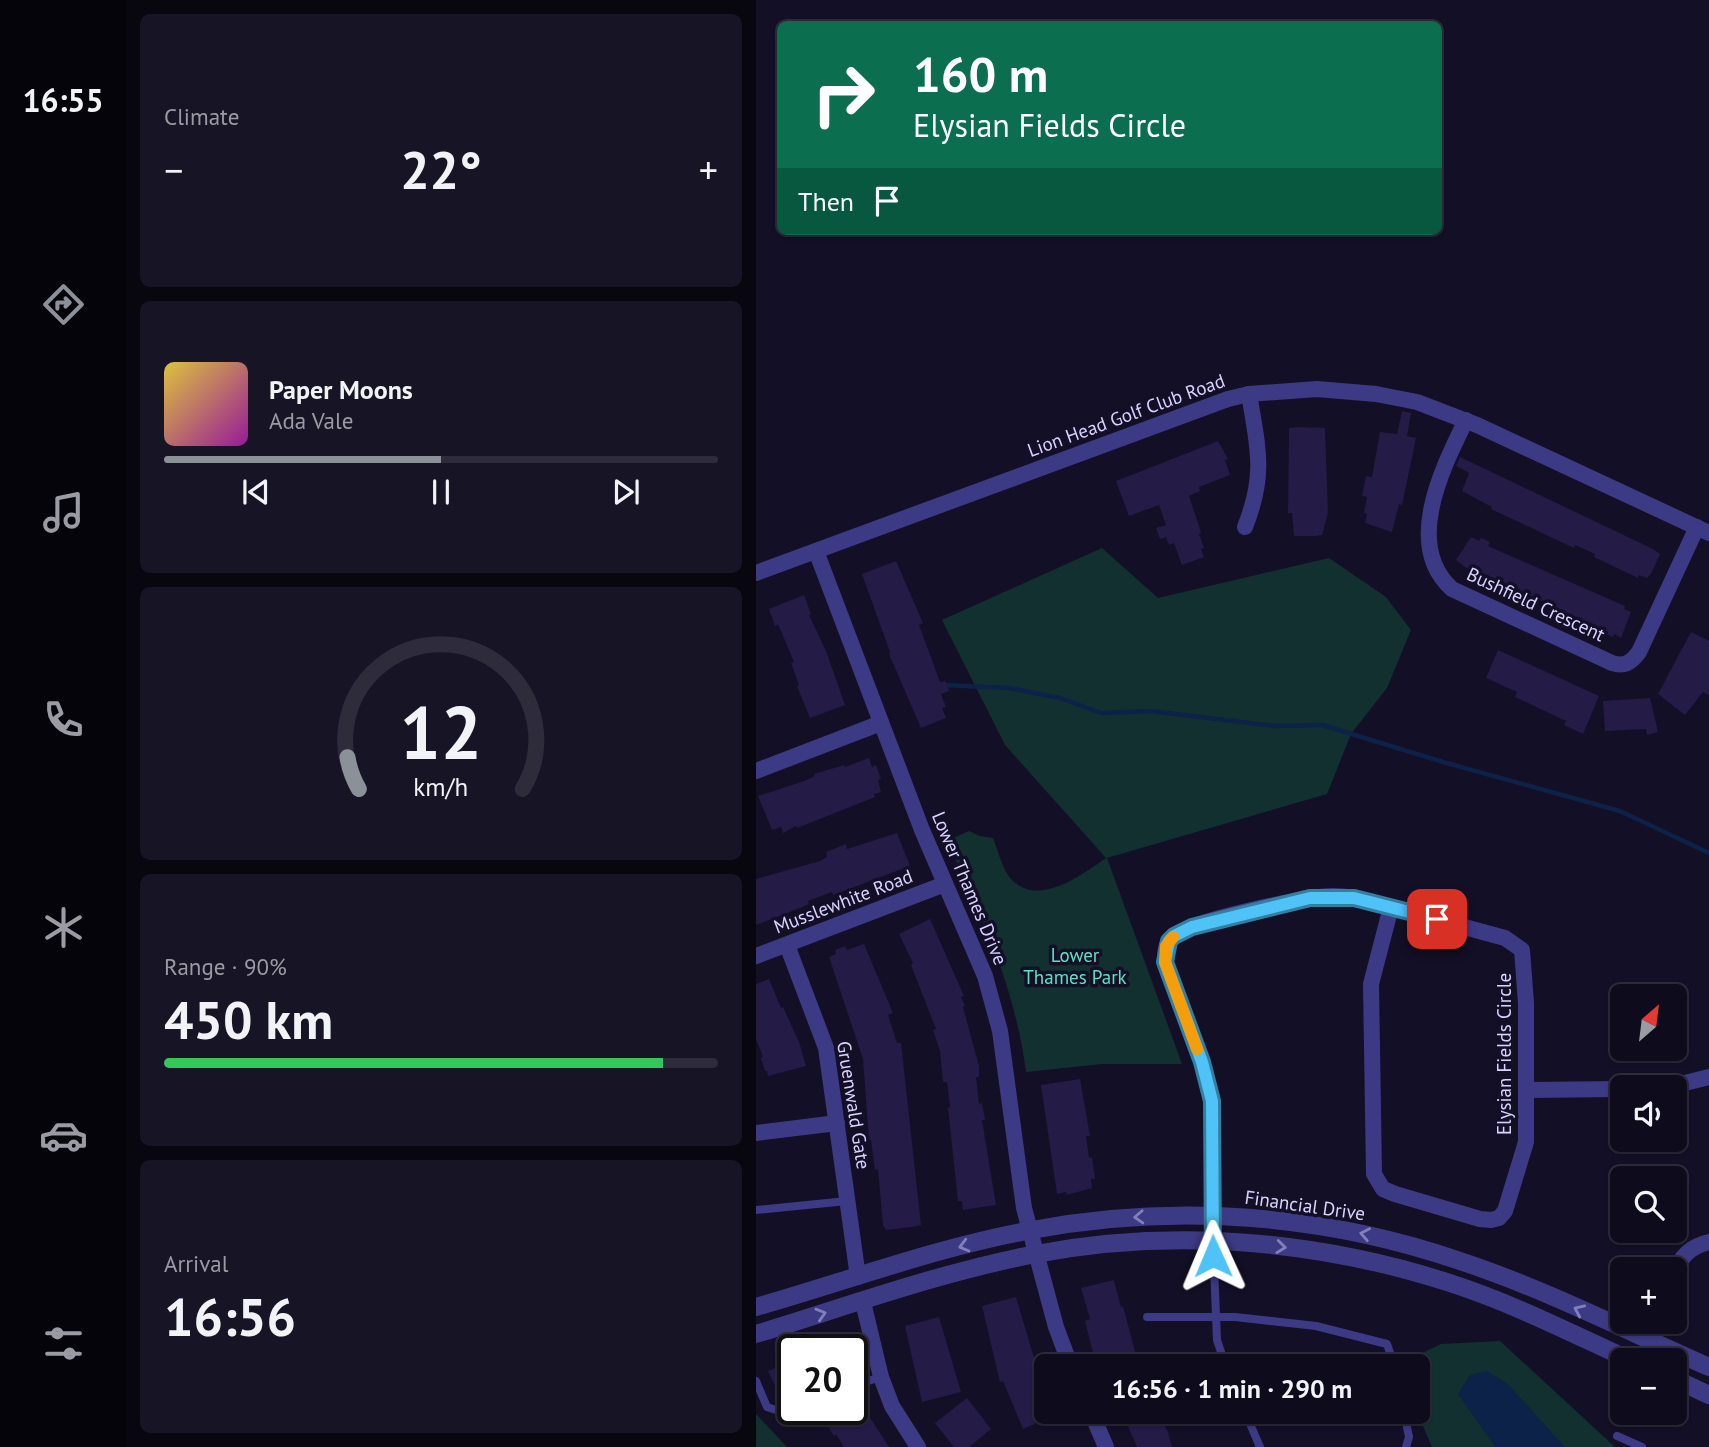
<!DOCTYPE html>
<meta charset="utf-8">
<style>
:root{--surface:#0e0b1c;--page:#171425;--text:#f1f3f6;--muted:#9b9ba3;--line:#2e2b3b;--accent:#8c9099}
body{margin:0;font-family:"PT Sans",sans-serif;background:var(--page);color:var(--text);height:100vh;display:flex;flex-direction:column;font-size:26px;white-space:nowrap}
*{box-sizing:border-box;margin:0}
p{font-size:23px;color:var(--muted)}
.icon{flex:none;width:38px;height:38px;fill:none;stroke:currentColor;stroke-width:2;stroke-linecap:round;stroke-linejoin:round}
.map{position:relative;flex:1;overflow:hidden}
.details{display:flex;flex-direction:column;gap:14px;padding:14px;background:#08060f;width:630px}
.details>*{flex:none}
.top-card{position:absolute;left:21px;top:21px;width:665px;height:214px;border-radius:10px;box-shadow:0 2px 5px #0004,0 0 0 2px var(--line);background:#0b6e4f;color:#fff;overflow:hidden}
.needle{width:46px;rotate:28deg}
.buttons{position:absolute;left:854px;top:984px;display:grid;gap:14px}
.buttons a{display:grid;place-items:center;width:77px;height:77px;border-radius:10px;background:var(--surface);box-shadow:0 2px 5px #0004,0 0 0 2px var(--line);font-size:35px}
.speed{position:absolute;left:21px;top:1334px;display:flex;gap:14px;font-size:35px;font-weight:700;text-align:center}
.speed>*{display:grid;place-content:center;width:91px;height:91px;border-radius:50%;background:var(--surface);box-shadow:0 2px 5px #0004,0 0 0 2px var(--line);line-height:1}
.speed .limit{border:4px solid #111;border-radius:10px;background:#fff;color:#111}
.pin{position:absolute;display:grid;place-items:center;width:60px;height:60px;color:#fff;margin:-30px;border-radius:14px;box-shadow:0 4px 10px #0006}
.me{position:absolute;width:77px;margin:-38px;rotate:359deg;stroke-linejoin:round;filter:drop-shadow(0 0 5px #0008)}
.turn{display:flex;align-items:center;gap:24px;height:147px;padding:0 21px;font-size:32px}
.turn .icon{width:91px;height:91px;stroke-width:2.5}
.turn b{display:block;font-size:49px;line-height:60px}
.then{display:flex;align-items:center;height:66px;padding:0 21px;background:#0003;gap:14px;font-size:26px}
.big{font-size:52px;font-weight:700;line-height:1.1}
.details .tile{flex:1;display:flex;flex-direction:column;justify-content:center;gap:10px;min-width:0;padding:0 24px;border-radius:10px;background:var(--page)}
.details .dial{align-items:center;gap:0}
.dial svg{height:182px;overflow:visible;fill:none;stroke:var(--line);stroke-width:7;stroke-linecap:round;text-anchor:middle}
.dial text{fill:var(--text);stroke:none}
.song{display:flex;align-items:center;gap:21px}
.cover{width:84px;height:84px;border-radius:10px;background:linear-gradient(135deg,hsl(50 70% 55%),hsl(300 70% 35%))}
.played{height:7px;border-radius:4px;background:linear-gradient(90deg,var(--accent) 50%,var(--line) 50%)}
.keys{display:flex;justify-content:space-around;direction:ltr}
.heat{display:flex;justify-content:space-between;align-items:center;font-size:38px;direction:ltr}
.charge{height:10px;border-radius:5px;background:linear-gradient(90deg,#34c759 90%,var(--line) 0)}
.trip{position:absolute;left:278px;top:1354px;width:396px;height:70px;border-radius:10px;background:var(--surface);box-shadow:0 2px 5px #0004,0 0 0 2px var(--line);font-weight:700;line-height:70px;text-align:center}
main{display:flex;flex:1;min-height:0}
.dock{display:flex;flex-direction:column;width:126px;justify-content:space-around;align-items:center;background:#06040b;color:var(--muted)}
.dock .icon{width:49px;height:49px}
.dock .selected{color:var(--accent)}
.dock b{font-size:32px;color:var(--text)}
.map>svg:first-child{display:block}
.green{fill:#12302f}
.water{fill:#0c2248}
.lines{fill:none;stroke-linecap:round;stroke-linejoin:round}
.stream{stroke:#0c2248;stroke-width:4.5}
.building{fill:#241b47}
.service{stroke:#3d3a85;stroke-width:8}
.minor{stroke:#3d3a85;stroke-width:16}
.tertiary{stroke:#3d3a85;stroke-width:18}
.oneway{stroke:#837fbc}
.route-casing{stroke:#337fa1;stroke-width:18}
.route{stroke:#4fc3f7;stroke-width:12}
.slow{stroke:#f59e0b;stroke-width:12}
.labels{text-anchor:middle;stroke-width:7;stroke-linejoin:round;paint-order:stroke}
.street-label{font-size:19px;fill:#d9d4ff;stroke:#130f26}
.park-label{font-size:19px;fill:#5fe0c0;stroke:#130f26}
</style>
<main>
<nav class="dock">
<b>16:55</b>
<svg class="icon selected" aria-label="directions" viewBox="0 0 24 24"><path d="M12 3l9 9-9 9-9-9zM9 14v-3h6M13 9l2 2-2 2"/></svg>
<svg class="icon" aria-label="music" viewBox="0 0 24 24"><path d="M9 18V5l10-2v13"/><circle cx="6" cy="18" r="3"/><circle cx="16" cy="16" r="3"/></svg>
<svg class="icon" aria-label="phone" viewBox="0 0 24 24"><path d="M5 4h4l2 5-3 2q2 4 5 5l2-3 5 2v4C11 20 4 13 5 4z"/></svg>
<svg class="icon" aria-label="climate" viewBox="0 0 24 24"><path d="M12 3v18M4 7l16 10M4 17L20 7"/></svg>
<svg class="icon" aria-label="car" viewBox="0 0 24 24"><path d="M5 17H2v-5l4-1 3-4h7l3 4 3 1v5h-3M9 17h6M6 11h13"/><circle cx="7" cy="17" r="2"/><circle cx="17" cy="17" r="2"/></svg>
<svg class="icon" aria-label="filters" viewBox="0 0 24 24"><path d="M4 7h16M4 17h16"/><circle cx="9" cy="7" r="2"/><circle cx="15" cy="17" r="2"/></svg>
</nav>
<section class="details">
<div class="tile"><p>Climate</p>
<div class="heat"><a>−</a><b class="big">22°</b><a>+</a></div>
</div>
<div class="tile">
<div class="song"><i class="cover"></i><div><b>Paper Moons</b><p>Ada Vale</p></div></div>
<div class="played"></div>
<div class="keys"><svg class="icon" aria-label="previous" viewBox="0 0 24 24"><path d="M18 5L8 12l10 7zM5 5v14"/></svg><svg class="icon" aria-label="pause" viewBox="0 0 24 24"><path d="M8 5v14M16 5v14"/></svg><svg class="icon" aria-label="next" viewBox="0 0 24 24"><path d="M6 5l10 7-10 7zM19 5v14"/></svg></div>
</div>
<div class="tile dial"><svg viewBox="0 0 100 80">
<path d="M14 69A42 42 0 1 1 86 69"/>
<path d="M14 69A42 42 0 0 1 9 55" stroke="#8c9099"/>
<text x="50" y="56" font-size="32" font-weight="700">12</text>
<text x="50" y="72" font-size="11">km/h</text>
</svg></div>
<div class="tile"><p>Range · 90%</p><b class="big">450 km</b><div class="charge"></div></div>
<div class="tile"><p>Arrival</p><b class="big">16:56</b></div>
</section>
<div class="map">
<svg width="953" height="1447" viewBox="0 0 953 1447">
<rect width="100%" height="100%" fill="#130f26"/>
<g class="green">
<path d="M 346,548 L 402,598 L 573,558 L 630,597 L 655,630 L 631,688 L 595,734 L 571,794 L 351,858 L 426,1064 L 346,1064 L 270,1072 C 258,983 227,921 191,841 L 213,831 L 224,836 L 237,838 C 242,850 246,869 255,879 C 283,908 325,875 350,858 L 249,745 L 186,620 Z"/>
<polygon points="744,1341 859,1447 676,1447 661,1412 661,1367 666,1353 685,1344"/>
<polygon points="0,1414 31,1447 0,1447"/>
</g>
<polygon class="water" points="731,1371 752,1384 809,1447 739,1447 702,1394 714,1375"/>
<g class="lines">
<polyline class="stream" points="187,685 253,688 304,698 345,713 395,711 518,726 566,725 687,762 864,811 953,853"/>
</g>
<g class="building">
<polygon points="646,411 655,413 651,436 660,438 646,505 643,504 636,532 609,523 611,514 608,513 611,497 606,496 610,476 616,477 624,432 641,434"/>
<polygon points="542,427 569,428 572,513 566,535 560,536 538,536 536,513 532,513 533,428"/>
<polygon points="462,441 472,459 469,460 474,475 443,487 444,491 433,496 445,532 443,534 448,548 445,549 448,557 426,565 418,543 413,545 410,537 404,539 400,528 410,525 403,505 373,516 360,481"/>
<polygon points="704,457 897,549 904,554 895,574 891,578 883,575 882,578 838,557 839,554 819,545 818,548 735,509 736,507 706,491 713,473 700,466"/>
<polygon points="715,537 723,541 725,538 734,542 732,546 869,606 868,609 875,612 865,638 858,634 857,637 782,599 709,567 700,560"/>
<polygon points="140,561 167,623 163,625 184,682 189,681 193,691 185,694 190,707 186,708 190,718 165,728 133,654 134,652 106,574"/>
<polygon points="48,595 55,614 53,615 70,651 89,705 54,718 41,686 43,685 35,663 38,662 22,624 19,626 13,609"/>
<polygon points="935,632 953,641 953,695 947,692 929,715 902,694"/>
<polygon points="742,650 843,696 827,734 808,725 810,721 759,697 761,692 730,678"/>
<polygon points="894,698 902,732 891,735 890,729 849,731 847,701"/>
<polygon points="113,758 116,767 120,765 125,779 122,780 125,792 118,794 119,797 41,828 40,826 27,833 25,827 16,830 2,796 48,781 59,776 58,774 88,765 89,767"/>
<polygon points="141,833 154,866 77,895 76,892 52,901 53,904 44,908 0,925 0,879 64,861 71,857 70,852 90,844 91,849"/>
<polygon points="174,919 208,996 205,997 209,1006 207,1007 223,1066 223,1077 220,1077 223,1104 226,1103 229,1120 226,1120 240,1205 207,1210 206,1201 202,1201 192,1108 194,1107 191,1082 187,1082 184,1051 177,1030 180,1029 155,965 157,963 143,934"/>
<polygon points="108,944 137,1013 132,1015 141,1043 145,1043 165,1225 156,1227 130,1230 127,1225 122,1169 119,1170 115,1140 113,1140 107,1059 73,957 80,954 79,950 89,946 91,950"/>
<polygon points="13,979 25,1008 27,1007 43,1042 50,1066 12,1076 11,1071 9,1071 5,1058 7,1057 0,1039 0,984"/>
<polygon points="324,1079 334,1136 330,1136 333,1158 336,1157 339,1179 335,1179 336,1188 311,1195 310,1192 301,1194 285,1085"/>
<polygon points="358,1280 365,1307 367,1306 383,1367 345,1367 342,1358 340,1359 337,1353 329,1321 334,1319 325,1288"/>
<polygon points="260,1297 284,1378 290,1375 290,1419 267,1429 247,1381 244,1382 226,1306"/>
<polygon points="183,1317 205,1392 166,1402 149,1326"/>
<polygon points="37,1357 37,1389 23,1394 12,1371 27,1365 25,1360"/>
<polygon points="211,1398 235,1429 213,1447 198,1447 179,1423"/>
<polygon points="104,1402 133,1447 88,1447 80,1434 78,1436 71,1424"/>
<polygon points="366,1412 401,1412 412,1432 416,1447 381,1447"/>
</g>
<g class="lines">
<g class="service">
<polyline points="0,1210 91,1201"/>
<polyline points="457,1242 461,1340 470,1367"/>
<polyline points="391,1317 479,1317 560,1326 631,1344 639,1367"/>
<polyline points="0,1381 11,1407 23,1411 37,1407"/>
<polyline points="96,1386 125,1377"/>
<polyline points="489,1412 504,1447"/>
<polyline points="648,1412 653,1437 650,1447"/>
<polyline points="861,1436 886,1447"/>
</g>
<g class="minor">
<path d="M 710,420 C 687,467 647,545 696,589 L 856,663 C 868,667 875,663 883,652 L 941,527"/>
<path d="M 489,527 C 510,474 502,448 493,394"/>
<polyline points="60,551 166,830 229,976 244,1031 268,1208 300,1327 315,1367"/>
<polyline points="0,573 472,399 493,394 561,389 620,394 661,402 721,425 953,533"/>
<polyline points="0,771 125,723"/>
<polygon points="635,907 749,938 766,950 770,1003 770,1142 749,1211 743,1218 735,1220 724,1219 639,1194 627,1189 618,1174 615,984"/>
<polyline points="31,945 70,1048 102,1277"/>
<polyline points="0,956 189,884"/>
<polyline points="913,1087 953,1077"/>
<polyline points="770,1090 866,1089"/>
<polyline points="0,1133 81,1123"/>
<path d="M 457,1241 L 456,1101 L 446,1062 L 409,962 C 409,953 409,944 416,937 C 432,921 552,896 577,896 C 597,896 616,902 635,907"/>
<path d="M 919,1273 C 924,1257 935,1246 953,1242"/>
<polyline points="107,1302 125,1377 136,1406 162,1447"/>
<polyline points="335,1412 350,1447"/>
</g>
<g class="tertiary">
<path d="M 0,1307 C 91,1281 182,1247 276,1230 C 419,1203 567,1214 704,1261 C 789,1289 871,1331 953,1367"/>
<path d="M 0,1334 C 92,1306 185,1272 280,1254 C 418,1228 561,1240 694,1283 C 756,1303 815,1333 874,1360"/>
<polyline points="919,1379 953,1395"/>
</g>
</g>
<defs><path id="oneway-chevron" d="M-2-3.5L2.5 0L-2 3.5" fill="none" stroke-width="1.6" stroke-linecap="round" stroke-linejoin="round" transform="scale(1.75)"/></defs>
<g class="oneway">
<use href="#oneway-chevron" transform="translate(383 1217) rotate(177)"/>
<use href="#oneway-chevron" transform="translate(609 1234) rotate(-169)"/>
<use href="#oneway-chevron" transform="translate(208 1246) rotate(165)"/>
<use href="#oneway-chevron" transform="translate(525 1247) rotate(7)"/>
<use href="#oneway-chevron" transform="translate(823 1310) rotate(-156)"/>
<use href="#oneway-chevron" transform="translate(65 1314) rotate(-17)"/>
</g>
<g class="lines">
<defs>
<polyline id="route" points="457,1256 456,1101 446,1062 409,962 413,941 418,936 436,927 554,898 598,898 681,919"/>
</defs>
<use href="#route" class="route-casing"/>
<use href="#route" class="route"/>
<polyline class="slow" points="417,937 410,946 409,962 441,1049"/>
</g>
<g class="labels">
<g class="street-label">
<text transform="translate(370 415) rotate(-20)" y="7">Lion Head Golf Club Road</text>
<text transform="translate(780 604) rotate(25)" y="7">Bushfield Crescent</text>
<text transform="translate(214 888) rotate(67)" y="7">Lower Thames Drive</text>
<text transform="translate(87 901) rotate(-21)" y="7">Musslewhite Road</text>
<text transform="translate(748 1054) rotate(-90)" y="7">Elysian Fields Circle</text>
<text transform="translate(98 1105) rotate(81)" y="7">Gruenwald Gate</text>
<text transform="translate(549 1205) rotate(8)" y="7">Financial Drive</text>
</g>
<g class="park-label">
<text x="319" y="962">Lower<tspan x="319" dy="22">Thames Park</tspan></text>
</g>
</g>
</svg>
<div class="buttons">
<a><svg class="needle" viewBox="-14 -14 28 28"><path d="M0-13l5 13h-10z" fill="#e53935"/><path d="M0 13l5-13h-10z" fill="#9b9ba3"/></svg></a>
<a><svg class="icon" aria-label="sound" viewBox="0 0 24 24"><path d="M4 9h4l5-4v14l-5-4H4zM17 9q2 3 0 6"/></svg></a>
<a><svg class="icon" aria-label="search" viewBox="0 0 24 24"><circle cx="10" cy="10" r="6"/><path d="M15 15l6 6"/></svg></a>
<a>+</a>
<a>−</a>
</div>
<div class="speed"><div class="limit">20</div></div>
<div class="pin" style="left:681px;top:919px;background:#d93025"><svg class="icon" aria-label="arrive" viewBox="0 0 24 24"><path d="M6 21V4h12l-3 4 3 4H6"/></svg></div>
<svg class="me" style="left:457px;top:1256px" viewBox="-20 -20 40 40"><path d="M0-17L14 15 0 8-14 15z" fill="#4fc3f7" stroke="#fff" stroke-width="4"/></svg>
<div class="trip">16:56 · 1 min · 290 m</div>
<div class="top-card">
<div class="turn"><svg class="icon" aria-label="right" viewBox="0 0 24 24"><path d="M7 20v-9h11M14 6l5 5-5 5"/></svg><div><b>160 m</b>Elysian Fields Circle</div></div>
<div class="then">Then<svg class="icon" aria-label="arrive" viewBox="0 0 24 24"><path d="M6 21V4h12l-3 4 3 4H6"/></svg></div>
</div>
</div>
</main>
